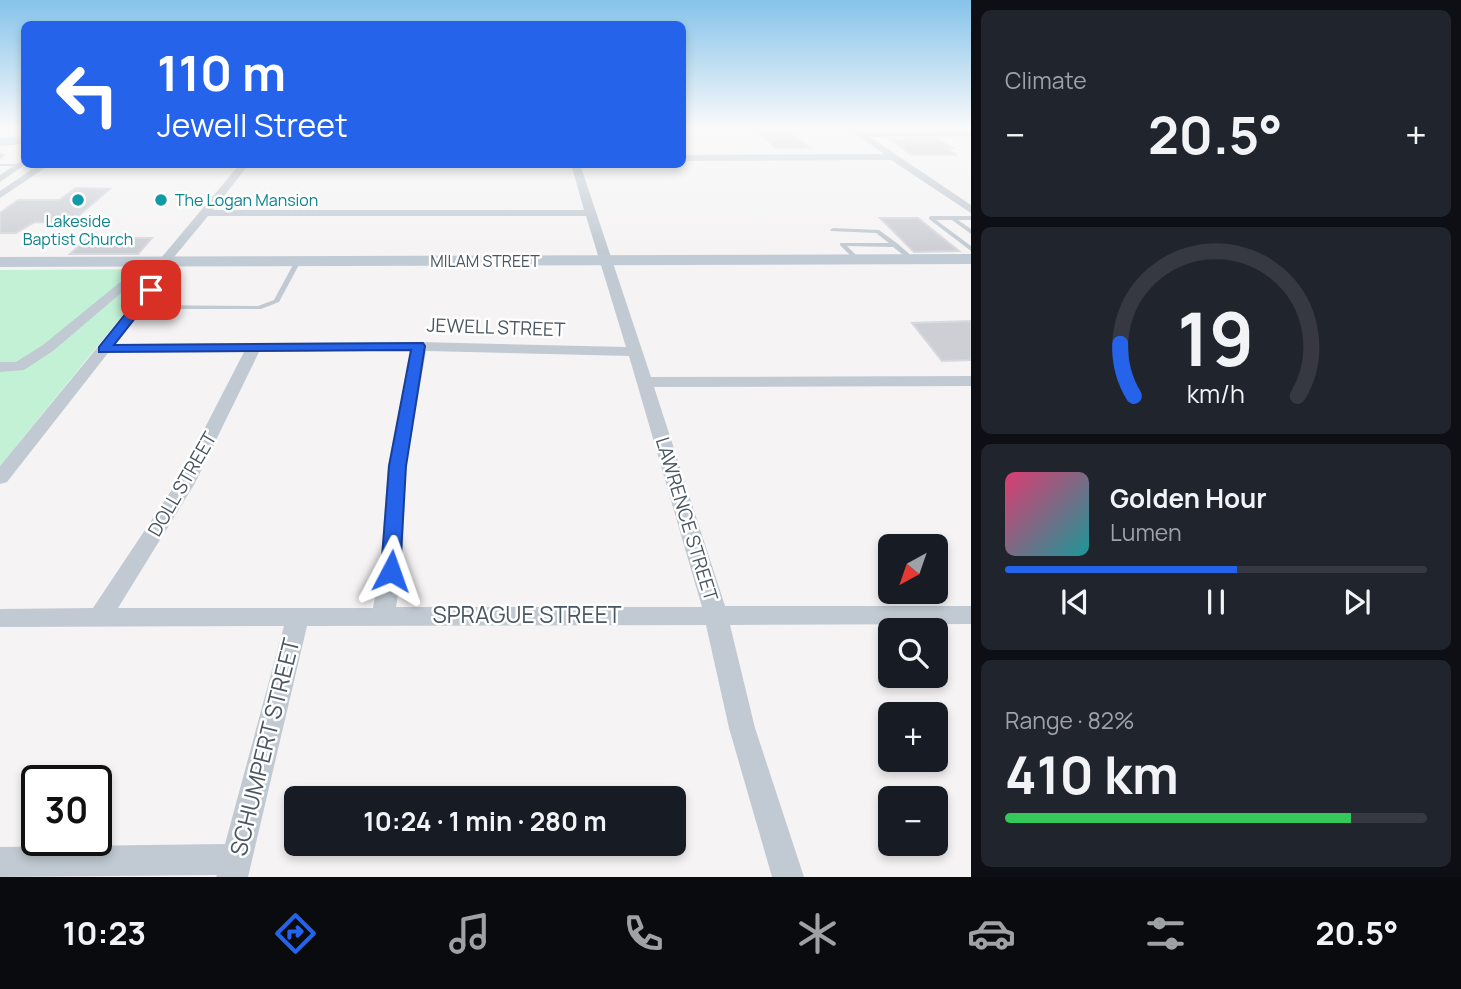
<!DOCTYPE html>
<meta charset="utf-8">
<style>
:root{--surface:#171b24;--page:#20242c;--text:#f1f3f6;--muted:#9ea1a6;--line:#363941;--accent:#2563eb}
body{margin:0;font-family:Manrope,sans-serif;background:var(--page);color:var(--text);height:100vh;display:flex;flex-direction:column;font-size:26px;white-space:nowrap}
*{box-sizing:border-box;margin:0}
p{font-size:23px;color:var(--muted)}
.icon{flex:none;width:38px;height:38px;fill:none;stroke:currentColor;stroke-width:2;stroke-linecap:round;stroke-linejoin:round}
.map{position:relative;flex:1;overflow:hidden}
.side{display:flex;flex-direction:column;gap:10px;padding:10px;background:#0d0f14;width:490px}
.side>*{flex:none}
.banner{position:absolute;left:21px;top:21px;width:665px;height:147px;border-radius:10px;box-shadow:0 4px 10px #0003;background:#2563eb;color:#fff;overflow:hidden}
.needle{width:46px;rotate:220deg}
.buttons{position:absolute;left:878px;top:534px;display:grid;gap:14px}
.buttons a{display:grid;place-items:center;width:70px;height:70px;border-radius:10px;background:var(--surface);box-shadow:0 4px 10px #0003;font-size:35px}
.speed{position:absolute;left:21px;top:765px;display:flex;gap:14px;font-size:35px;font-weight:700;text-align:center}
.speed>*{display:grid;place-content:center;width:91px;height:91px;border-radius:50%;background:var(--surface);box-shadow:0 4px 10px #0003;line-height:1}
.speed .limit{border:4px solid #111;border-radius:10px;background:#fff;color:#111}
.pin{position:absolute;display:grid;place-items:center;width:60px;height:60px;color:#fff;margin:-30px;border-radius:14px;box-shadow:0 4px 10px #0006}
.me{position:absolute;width:77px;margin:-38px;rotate:4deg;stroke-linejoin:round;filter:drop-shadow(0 0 5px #0008)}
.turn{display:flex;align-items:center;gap:24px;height:147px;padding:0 21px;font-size:32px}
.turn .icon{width:91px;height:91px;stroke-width:2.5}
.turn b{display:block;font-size:49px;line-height:60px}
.big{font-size:52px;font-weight:700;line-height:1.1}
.side .tile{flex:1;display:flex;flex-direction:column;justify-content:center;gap:10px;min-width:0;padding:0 24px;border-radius:10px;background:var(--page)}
.side .dial{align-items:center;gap:0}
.dial svg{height:182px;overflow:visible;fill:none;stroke:var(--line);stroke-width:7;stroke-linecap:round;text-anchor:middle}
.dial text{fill:var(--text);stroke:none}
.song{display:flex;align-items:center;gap:21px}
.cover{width:84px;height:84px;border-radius:10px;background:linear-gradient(135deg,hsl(340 70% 55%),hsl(180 70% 35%))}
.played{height:7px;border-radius:4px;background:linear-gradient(90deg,var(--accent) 55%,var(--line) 55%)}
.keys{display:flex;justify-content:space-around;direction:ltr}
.heat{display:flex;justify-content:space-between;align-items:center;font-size:38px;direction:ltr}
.charge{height:10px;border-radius:5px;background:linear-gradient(90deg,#34c759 82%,var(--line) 0)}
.trip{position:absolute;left:284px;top:786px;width:402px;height:70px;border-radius:10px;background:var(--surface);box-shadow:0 4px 10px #0003;font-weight:700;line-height:70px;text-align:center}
.dock{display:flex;height:112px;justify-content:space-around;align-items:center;background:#090b0e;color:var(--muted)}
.dock .icon{width:49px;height:49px}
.dock .selected{color:var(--accent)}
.dock b{font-size:32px;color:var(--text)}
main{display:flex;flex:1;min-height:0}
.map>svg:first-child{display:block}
.green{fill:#c3f1d5}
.building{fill:#cdcfd5;stroke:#d7d9de;stroke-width:2}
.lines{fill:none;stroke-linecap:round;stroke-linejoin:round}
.lane{fill:#c1cad2;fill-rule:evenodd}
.street{fill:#c1cad2;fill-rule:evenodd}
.secondary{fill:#c1cbd6;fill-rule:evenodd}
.primary{fill:#b3c2d1;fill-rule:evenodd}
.route{fill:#2563eb;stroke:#184099;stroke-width:2}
.culture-dot{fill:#0f9aa8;stroke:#fff;stroke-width:2.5}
.labels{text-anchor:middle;stroke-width:5;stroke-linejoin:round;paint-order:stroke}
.far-culture-label{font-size:16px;fill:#0d838f;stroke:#fff;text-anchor:start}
.far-street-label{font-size:16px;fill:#4a5661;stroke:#fff}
.street-label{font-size:19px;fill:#4a5661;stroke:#fff}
.near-street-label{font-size:23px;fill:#4a5661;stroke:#fff}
</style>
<main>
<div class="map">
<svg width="971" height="877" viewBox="0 0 971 877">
<rect width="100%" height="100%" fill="#f5f3f3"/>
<polygon class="green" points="160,269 0,466 0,270"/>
<g class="building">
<polygon points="753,128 785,128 810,148 776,148"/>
<polygon points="890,139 937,139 953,148 946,149 957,155 911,155"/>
<polygon points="76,188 110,189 70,223 35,222 16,233 0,233 0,213 18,200 59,200"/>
<polygon points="880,218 918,218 959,251 914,252"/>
<polygon points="88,238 152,238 138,254 70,254"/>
<polygon points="971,321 971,360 942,361 912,323"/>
</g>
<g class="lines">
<g class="lane">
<polygon points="824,128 829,128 830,129 828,130"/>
<polygon points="0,153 6,155 0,159"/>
<polygon points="0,164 21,164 23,165 21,166 0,166"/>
<polygon points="931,216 971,216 971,220 958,220 971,229 971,234 952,220 936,220 971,246 971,251 929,219 929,217"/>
<polygon points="833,228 879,230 898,244 916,260 911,261 893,247 847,246 861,260 856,261 840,245 840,243 889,243 876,233 831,231 830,230"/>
<polygon points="298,259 301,261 279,302 261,309 137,309 134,307 137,305 258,306 274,300 295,261"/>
</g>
<g class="street">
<polygon points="847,128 856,128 863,133 971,132 971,136 870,137 971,205 971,213 891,160 682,161 682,155 884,154"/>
<polygon points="24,159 26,164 0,182 0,175"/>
<polygon points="40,164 51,164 0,198 0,191"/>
<path d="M 240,164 L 249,164 L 213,210 L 584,210 L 571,164 L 580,164 L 651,377 L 971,376 L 971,386 L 654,387 L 725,606 L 971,606 L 971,624 L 730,625 L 755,728 L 804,877 L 772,877 L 729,728 L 706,625 L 307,626 L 248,877 L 216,877 L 217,875 L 0,877 L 0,847 L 225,844 L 284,626 L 0,627 L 0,609 L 93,608 L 177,482 L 244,352 L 108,353 L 7,482 L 0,484 L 0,466 L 165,265 L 159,261 L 161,258 ZM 208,216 L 586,216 L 626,347 L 419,342 L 115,344 L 178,264 L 180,261 L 174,257 ZM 411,350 L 388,466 L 380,571 L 373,608 L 118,608 L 195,483 L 259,352 ZM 426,351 L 629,356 L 702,607 L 396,607 L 402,571 L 406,466 Z"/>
<polygon points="151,257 155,258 155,264 53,351 24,370 0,372 0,362 16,362 43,345"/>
</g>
<polygon class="secondary" points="971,254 971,264 0,267 0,257"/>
<polygon class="primary" points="24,136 24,144 0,146 0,138"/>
</g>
<linearGradient id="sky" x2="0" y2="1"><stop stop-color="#85c3ea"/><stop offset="0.51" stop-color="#fafafa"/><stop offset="1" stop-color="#fafafa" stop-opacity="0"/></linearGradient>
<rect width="971" height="251" fill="url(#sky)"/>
<polygon class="route" points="151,286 157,290 114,345 423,343 425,346 406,466 400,571 398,576 391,578 384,576 381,571 389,466 411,350 99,352 99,347 147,287"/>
<g class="culture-dot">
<circle cx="78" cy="200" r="7"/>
<circle cx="161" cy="200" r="7"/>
</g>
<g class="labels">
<g class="far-culture-label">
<text x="175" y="206">The Logan Mansion</text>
<text x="78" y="227" text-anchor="middle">Lakeside<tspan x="78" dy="18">Baptist Church</tspan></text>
</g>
<g class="far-street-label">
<text x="485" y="267">MILAM STREET</text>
</g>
<g class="street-label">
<text transform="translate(496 327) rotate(2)" y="7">JEWELL STREET</text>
<text transform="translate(182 484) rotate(-60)" y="7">DOLL STREET</text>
<text transform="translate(687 519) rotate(73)" y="7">LAWRENCE STREET</text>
</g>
<g class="near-street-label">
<text x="527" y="623">SPRAGUE STREET</text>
<text transform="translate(265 747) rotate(-76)" y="8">SCHUMPERT STREET</text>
</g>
</g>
</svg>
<div class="buttons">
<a><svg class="needle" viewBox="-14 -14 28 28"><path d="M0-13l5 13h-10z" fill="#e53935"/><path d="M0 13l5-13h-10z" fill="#9ea1a6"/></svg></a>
<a><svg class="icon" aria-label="search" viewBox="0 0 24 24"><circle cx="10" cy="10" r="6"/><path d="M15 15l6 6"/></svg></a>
<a>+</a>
<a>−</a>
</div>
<div class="speed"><div class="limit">30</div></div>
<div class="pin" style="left:151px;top:290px;background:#d93025"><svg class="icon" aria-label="arrive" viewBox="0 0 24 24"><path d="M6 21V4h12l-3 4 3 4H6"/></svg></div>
<svg class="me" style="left:391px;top:571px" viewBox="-20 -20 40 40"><path d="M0-17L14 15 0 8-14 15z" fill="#2563eb" stroke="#fff" stroke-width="4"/></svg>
<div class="trip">10:24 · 1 min · 280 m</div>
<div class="banner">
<div class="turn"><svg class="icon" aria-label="left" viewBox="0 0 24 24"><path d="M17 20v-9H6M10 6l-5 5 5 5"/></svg><div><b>110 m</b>Jewell Street</div></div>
</div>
</div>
<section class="side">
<div class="tile"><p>Climate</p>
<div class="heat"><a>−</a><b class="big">20.5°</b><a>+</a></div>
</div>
<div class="tile dial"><svg viewBox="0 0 100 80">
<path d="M14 69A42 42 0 1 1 86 69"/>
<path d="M14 69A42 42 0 0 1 8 46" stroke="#2563eb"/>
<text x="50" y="56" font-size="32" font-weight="700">19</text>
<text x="50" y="72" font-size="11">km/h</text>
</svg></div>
<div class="tile">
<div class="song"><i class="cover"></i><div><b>Golden Hour</b><p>Lumen</p></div></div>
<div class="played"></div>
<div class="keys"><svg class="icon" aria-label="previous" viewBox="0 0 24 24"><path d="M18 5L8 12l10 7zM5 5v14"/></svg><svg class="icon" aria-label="pause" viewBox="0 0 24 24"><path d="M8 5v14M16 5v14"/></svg><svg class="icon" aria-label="next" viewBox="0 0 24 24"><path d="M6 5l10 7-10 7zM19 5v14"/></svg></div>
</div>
<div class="tile"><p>Range · 82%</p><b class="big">410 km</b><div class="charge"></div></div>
</section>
</main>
<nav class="dock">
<b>10:23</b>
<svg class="icon selected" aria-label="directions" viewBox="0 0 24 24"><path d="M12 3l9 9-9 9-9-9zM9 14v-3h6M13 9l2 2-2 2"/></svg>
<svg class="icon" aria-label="music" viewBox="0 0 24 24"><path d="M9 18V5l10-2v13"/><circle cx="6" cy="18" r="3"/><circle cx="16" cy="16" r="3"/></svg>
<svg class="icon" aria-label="phone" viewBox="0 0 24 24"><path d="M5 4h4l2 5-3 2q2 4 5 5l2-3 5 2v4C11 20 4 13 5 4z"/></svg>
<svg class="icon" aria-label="climate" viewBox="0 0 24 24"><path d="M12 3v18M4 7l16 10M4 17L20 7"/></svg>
<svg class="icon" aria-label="car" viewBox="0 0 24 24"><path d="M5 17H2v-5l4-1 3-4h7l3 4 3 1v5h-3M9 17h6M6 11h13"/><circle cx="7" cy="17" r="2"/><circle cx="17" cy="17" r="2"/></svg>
<svg class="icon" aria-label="filters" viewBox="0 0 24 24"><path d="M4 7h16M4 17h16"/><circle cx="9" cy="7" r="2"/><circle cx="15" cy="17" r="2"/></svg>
<b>20.5°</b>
</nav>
